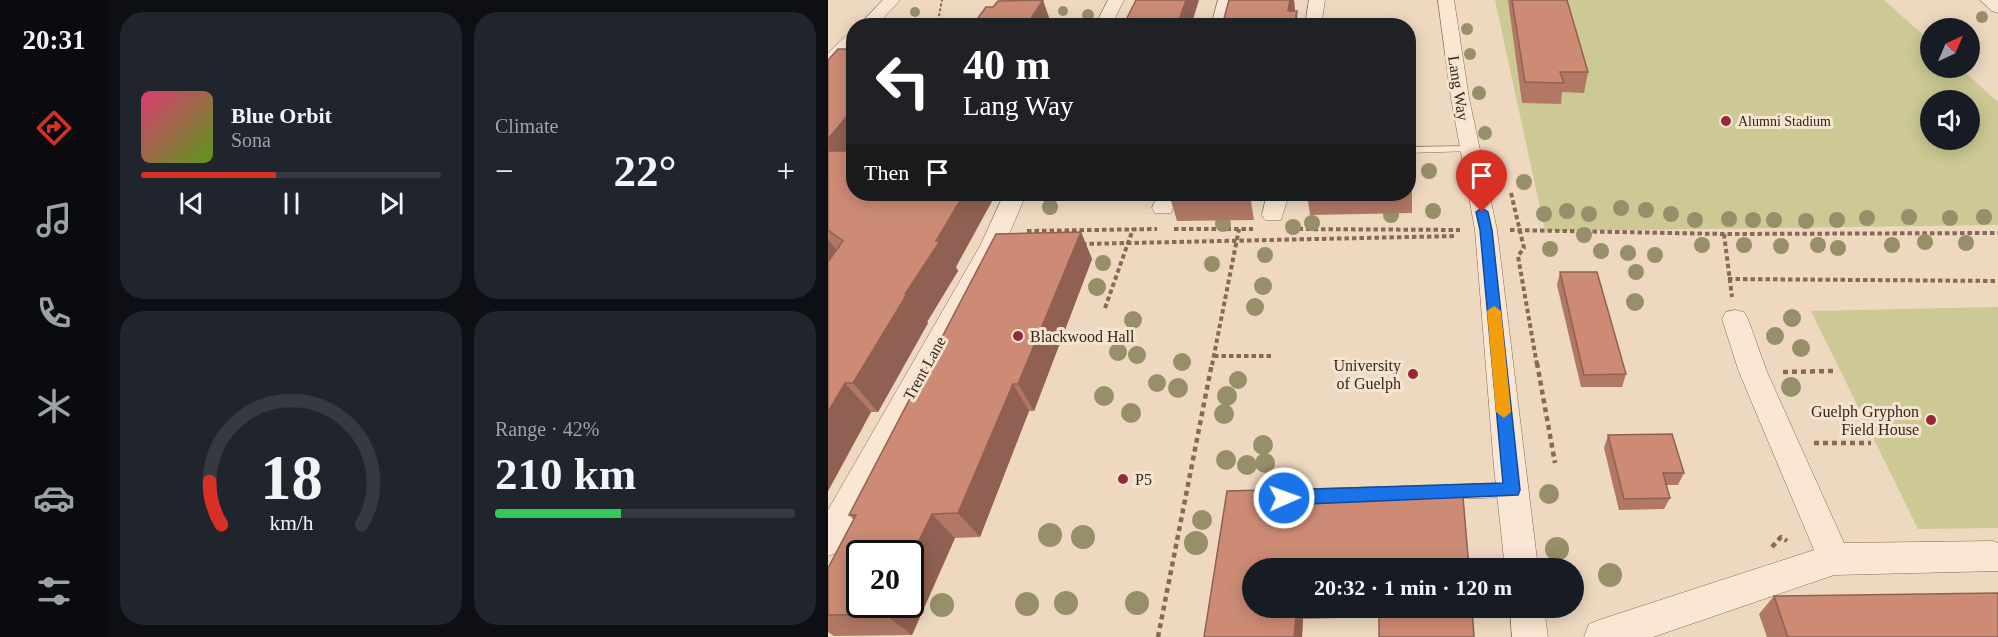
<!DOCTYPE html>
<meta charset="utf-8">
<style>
:root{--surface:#171b24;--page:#20242c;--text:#f1f3f6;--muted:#9ea1a6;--line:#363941;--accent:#d93025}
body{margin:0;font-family:Georgia,serif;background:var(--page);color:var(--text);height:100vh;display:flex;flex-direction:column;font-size:22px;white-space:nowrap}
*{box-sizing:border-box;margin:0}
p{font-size:20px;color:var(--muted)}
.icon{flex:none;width:33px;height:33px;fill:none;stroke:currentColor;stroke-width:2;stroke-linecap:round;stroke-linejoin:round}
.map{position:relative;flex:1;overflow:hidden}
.details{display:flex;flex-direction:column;gap:12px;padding:12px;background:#0d0f14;width:720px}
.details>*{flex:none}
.banner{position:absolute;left:18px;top:18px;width:570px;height:183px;border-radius:24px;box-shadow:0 3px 15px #0003;background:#202124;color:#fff;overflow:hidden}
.needle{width:39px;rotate:44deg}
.buttons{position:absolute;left:1092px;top:18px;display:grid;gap:12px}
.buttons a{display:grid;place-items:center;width:60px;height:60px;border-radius:50%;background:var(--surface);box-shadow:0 3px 15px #0003;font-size:30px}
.speed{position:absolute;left:18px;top:540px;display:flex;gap:12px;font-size:30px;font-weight:700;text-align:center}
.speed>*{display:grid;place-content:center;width:78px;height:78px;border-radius:50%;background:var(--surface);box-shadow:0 3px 15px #0003;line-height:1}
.speed .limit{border:3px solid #111;border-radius:9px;background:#fff;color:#111}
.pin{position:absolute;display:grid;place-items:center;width:51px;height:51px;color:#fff;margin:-62px -26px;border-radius:50% 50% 50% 0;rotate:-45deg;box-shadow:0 0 6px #0007}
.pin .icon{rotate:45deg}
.me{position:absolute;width:66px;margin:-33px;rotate:88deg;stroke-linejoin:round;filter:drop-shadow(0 0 4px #0008)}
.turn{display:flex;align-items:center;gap:21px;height:126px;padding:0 18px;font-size:27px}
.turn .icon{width:78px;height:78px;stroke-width:2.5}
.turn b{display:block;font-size:42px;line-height:51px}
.then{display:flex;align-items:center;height:57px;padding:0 18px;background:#0003;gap:12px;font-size:22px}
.big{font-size:45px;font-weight:700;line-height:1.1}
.details .widget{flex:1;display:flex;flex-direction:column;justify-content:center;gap:9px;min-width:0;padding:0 21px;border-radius:24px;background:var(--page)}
.details .dial{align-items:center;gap:0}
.dial svg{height:156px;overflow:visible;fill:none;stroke:var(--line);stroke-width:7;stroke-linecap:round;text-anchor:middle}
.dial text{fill:var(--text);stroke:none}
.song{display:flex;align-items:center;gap:18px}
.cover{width:72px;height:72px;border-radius:9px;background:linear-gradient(135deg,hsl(340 70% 55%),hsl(90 70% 35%))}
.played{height:6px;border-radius:3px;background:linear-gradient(90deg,var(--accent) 45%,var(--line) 45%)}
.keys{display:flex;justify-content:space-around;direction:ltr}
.heat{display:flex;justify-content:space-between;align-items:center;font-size:33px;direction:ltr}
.charge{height:9px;border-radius:4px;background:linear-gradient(90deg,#34c759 42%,var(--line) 0)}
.details .tiles{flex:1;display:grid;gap:12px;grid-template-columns:repeat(2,1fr)}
.trip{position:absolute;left:414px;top:558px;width:342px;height:60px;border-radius:30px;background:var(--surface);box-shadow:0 3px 15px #0003;font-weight:700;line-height:60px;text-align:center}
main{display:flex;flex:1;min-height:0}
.tab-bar{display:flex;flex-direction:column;width:108px;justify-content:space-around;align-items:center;background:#090b0e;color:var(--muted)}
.tab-bar .icon{width:42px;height:42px}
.tab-bar .active{color:var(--accent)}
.tab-bar b{font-size:27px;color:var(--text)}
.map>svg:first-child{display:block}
.green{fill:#ccc994;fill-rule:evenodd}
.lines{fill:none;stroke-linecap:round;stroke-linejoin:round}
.lane-casing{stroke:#876958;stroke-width:1}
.street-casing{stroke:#876958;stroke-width:1}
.path-far2{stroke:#876958;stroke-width:2;stroke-dasharray:3 2;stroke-linecap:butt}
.path-far1{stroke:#876958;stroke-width:4;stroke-dasharray:4.5 3;stroke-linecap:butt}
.path{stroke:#876958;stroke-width:4.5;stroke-dasharray:5 4;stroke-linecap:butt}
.lane{fill:#f9e7d3;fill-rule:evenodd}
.street{fill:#f9e7d3;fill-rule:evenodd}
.tree{fill:#978f6a}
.wall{fill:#b07865}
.shaded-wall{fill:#906152}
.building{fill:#cd8b75;stroke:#906152;stroke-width:1.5}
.route{fill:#1a73e8;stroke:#114b97;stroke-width:1.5}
.slow{fill:#f59e0b}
.poi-dot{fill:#97273b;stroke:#f5e4cf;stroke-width:2}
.labels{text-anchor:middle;stroke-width:6;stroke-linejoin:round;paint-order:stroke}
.far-poi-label{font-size:14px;fill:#36251c;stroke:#f5e4cf;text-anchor:start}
.street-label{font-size:16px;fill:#36251c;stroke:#f5e4cf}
.poi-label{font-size:16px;fill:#36251c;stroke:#f5e4cf;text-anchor:start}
</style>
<main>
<nav class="tab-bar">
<b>20:31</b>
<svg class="icon active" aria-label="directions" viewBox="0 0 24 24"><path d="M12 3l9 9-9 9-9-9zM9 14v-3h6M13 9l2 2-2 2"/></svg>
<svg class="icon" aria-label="music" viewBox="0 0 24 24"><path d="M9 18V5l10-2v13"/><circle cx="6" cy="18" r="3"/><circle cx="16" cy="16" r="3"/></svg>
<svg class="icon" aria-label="phone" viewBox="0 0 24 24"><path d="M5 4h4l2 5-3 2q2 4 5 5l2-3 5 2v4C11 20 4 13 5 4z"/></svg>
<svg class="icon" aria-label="climate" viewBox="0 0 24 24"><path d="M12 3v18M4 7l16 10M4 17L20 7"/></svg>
<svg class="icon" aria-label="car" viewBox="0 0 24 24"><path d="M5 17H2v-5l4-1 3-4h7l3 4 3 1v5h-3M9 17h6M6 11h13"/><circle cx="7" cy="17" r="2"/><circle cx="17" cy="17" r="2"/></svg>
<svg class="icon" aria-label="filters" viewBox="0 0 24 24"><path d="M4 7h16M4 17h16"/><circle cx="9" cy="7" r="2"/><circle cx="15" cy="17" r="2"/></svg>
</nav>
<section class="details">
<div class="tiles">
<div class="widget">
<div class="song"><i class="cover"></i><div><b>Blue Orbit</b><p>Sona</p></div></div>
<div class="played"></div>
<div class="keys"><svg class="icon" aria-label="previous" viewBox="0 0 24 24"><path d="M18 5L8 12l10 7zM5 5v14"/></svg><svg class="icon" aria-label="pause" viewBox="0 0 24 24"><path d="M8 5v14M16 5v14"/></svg><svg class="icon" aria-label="next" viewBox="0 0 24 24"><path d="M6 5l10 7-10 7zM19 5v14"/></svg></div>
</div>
<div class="widget"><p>Climate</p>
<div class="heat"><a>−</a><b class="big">22°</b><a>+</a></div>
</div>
<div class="widget dial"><svg viewBox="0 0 100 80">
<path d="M14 69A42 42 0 1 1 86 69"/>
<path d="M14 69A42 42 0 0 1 8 47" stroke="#d93025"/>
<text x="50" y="56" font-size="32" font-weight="700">18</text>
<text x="50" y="72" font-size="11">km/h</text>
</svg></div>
<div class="widget"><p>Range · 42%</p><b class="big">210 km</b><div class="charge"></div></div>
</div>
</section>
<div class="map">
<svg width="1170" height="637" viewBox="0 0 1170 637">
<rect width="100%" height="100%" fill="#eed8c0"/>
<g class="green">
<path d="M 667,0 L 1056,0 L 1102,41 L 1102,68 L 1132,68 L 1170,102 L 1170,225 L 717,231 ZM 1102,100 L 1142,100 L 1142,140 L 1102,140 Z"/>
<polygon points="1170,307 1170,528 1090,529 983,311"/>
</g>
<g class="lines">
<defs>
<g id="lane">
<polygon points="641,146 646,149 645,151 580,153 580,147"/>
<polygon points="684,483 690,485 692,490 690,495 684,497 618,499 612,497 610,492 612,487 618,485"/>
</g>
<g id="street">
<polygon points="55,0 72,0 48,26 30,26"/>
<polygon points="280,0 296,0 283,26 267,26"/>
<polygon points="390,0 406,0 399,26 383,26"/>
<polygon points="481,0 497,0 493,26 477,26"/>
<polygon points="610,0 626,0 641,98 669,230 710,568 677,568 666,467 647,230 623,98"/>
<polygon points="1152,0 1170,0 1170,13 1164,11"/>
<polygon points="26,33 26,48 6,67 0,68 0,53 20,34"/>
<polygon points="176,194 198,194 176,246 11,552 0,556 0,510 152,246"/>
<polygon points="330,194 350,194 343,213 327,213 324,208"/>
<polygon points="439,194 461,194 453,220 437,220 434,215"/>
<polygon points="907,310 916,312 920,319 939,372 1016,543 1165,541 1170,543 1170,571 1006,575 825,637 756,637 761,624 774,619 986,550 911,372 894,319 898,312"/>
<polygon points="682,608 716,608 720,637 684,637"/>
</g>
</defs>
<use href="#lane" class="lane-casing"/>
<use href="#street" class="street-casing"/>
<polyline class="path-far2" points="109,26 114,0"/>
<g class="path-far1">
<polyline points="683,193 696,248 690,256 709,365"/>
<polyline points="346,229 425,229"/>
<polyline points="463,229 632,230"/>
<polyline points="682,230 896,234 1170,233"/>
<polyline points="199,231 329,229"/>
<polyline points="896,234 904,297"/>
<polyline points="254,244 629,236"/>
<polyline points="900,279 1170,281"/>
<polyline points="277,308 305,229"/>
<polyline points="386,356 443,356"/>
<polyline points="384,365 411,229"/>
</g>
<g class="path">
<polyline points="709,363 727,463"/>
<polyline points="955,372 1005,371"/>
<polyline points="986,443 1043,443"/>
<polyline points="944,547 953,537 959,541"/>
<polyline points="330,637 384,363"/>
</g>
<use href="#lane" class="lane"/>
<use href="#street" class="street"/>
</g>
<g class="tree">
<circle cx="235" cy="11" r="5"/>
<circle cx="87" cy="12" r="5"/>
<circle cx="260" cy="15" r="6"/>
<circle cx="1154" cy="17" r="6"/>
<circle cx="639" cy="29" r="6"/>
<circle cx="642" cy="54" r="6"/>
<circle cx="651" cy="93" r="7"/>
<circle cx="657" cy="133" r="7"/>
<circle cx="601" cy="171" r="8"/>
<circle cx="664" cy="174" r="8"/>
<circle cx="696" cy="182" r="8"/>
<circle cx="222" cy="207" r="8"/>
<circle cx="793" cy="208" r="8"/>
<circle cx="818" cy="210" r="8"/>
<circle cx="605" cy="211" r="8"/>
<circle cx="739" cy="211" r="8"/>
<circle cx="716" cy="214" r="8"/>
<circle cx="761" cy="214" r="8"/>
<circle cx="843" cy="214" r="8"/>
<circle cx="563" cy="215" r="8"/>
<circle cx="1081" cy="217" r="8"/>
<circle cx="1156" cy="217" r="8"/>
<circle cx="1039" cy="218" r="8"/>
<circle cx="1122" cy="218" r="8"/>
<circle cx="901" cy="219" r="8"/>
<circle cx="867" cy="220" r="8"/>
<circle cx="925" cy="220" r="8"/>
<circle cx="946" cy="220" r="8"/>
<circle cx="1009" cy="220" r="8"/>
<circle cx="978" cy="221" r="8"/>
<circle cx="484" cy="223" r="8"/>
<circle cx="395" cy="224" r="8"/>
<circle cx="465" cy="227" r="8"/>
<circle cx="756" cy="235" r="8"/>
<circle cx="1097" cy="242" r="8"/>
<circle cx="1138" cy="243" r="8"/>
<circle cx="874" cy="245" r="8"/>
<circle cx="916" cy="245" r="8"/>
<circle cx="990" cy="245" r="8"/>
<circle cx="1064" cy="245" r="8"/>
<circle cx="953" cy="246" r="8"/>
<circle cx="1010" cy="248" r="8"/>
<circle cx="722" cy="249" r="8"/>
<circle cx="773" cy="251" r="8"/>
<circle cx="800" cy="253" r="8"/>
<circle cx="437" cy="255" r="8"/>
<circle cx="827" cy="255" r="8"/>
<circle cx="275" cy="263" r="8"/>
<circle cx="384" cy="264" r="8"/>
<circle cx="808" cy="272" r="8"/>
<circle cx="435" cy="286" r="9"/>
<circle cx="269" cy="287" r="9"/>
<circle cx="807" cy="302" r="9"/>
<circle cx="427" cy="307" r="9"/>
<circle cx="964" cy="318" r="9"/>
<circle cx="305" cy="320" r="9"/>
<circle cx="947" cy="336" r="9"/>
<circle cx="973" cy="348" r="9"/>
<circle cx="290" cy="352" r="9"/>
<circle cx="309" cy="355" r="9"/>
<circle cx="354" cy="362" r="9"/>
<circle cx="410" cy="380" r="9"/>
<circle cx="329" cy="383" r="9"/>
<circle cx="963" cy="387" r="10"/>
<circle cx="350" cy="388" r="10"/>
<circle cx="276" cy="396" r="10"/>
<circle cx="399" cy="396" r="10"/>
<circle cx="303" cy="413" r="10"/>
<circle cx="396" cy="414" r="10"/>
<circle cx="435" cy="445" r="10"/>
<circle cx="398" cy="460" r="10"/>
<circle cx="437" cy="463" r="10"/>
<circle cx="419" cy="465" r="10"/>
<circle cx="721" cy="494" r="10"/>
<circle cx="374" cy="520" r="10"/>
<circle cx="222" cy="535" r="12"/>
<circle cx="255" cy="537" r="12"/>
<circle cx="368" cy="543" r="12"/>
<circle cx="729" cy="549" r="12"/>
<circle cx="782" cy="575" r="12"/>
<circle cx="238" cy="603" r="12"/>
<circle cx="309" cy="603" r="12"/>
<circle cx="199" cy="604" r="12"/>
<circle cx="114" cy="605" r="12"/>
</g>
<g class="wall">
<polygon points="680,0 739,0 760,72 756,93 734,92 733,104 694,103"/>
<polygon points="18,49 26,194 128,267 130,271 99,322 100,323 50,412 43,412 0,491 0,60"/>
<polygon points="580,138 584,186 584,213 482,215 479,194 580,194"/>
<polygon points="341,194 424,194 423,201 426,220 349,221"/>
<polygon points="253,232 264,259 206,411 201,411 152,537 127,538 84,635 6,636 0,632 0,568 26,520 21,515"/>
<polygon points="732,272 798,374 794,387 753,387 729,285"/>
<polygon points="780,435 856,473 850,485 838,485 842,498 836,509 791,510 776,448"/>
<polygon points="634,485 641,568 424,568 424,608 644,608 646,637 551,637 551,617 475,619 474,637 376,637 399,491"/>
<polygon points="946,596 1170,637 939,637 931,614"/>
</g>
<g class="shaded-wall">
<polygon points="215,0 224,26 198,26"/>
<polygon points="358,0 371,0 363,26 349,26"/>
<polygon points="462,0 466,0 467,9 465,26 460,11"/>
<polygon points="469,11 470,26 466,26"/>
<polygon points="26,108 26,160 0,167 0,139"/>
<polygon points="136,194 168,194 128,267 130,271 99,322 100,323 50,412 25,383"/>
<polygon points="253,232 264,259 206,411 190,384"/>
<polygon points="0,239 9,251 0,262"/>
<polygon points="17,383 43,412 0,491 0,412"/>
<polygon points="185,384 201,411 152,537 130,513"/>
<polygon points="104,514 127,538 84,635 56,614 61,604 82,604 82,559"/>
<polygon points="469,608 472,608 475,619 474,637 466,637"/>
</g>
<g class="building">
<polygon points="215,0 198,26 144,26 158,7 165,7 170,1"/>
<polygon points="308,0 358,0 349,26 295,26"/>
<polygon points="401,0 462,0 460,11 469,11 466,26 394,26"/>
<polygon points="684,0 739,0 760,72 732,72 736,83 697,82"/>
<polygon points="26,42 26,108 0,139 0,60 10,49 18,49"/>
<polygon points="580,138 582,138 584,186 580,186"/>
<polygon points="0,151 26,151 26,194 136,194 108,241 112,241 77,294 79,294 25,383 17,383 0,412 0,262 15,241 0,230"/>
<polygon points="253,232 190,384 185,384 130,513 104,514 82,559 82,554 32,554 32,604 61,604 56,614 0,615 0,568 28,515 21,515 168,234"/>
<polygon points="732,272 769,272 798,374 756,375"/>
<polygon points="844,434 856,473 835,473 842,498 796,499 780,435"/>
<polygon points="634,485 641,568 424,568 424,608 469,608 466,637 376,637 399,491"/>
<polygon points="1170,593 1170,637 960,637 946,596"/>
<polygon points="551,608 644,608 646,637 551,637"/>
</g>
<polygon class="route" points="654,208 660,212 664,230 692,490 690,495 456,505 450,503 448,498 450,492 456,490 675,483 652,230 648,212"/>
<polygon class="slow" points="666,306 673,311 683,412 676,418 668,412 659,311"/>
<g class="poi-dot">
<circle cx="898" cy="121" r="6"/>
<circle cx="190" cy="336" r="6"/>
<circle cx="585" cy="374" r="6"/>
<circle cx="1103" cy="420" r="6"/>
<circle cx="295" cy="479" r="6"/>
</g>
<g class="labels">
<g class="far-poi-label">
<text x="910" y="126">Alumni Stadium</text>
</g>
<g class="street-label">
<text transform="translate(631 88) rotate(81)" y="6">Lang Way</text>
<text transform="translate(96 368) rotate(-61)" y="6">Trent Lane</text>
</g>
<g class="poi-label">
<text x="202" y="342">Blackwood Hall</text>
<text x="573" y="371" text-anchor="end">University<tspan x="573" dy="18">of Guelph</tspan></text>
<text x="1091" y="417" text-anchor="end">Guelph Gryphon<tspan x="1091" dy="18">Field House</tspan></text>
<text x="307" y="485">P5</text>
</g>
</g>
</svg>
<div class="buttons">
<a><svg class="needle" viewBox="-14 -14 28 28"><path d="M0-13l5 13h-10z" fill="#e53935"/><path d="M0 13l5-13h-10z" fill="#9ea1a6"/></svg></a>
<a><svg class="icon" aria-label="sound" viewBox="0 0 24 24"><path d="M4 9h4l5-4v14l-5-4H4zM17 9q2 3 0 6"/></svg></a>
</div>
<div class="speed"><div class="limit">20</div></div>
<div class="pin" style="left:654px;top:212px;background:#d93025"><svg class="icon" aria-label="arrive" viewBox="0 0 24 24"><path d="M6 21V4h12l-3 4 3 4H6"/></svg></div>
<svg class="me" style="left:456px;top:498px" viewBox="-20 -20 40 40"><circle r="17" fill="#1a73e8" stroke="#fff" stroke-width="3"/><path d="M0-11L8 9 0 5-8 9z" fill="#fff"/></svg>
<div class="trip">20:32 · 1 min · 120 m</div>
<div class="banner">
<div class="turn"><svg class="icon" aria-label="left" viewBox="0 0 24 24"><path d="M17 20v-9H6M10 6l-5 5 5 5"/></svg><div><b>40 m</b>Lang Way</div></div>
<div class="then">Then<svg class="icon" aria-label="arrive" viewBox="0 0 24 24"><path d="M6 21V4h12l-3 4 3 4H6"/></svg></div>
</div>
</div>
</main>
